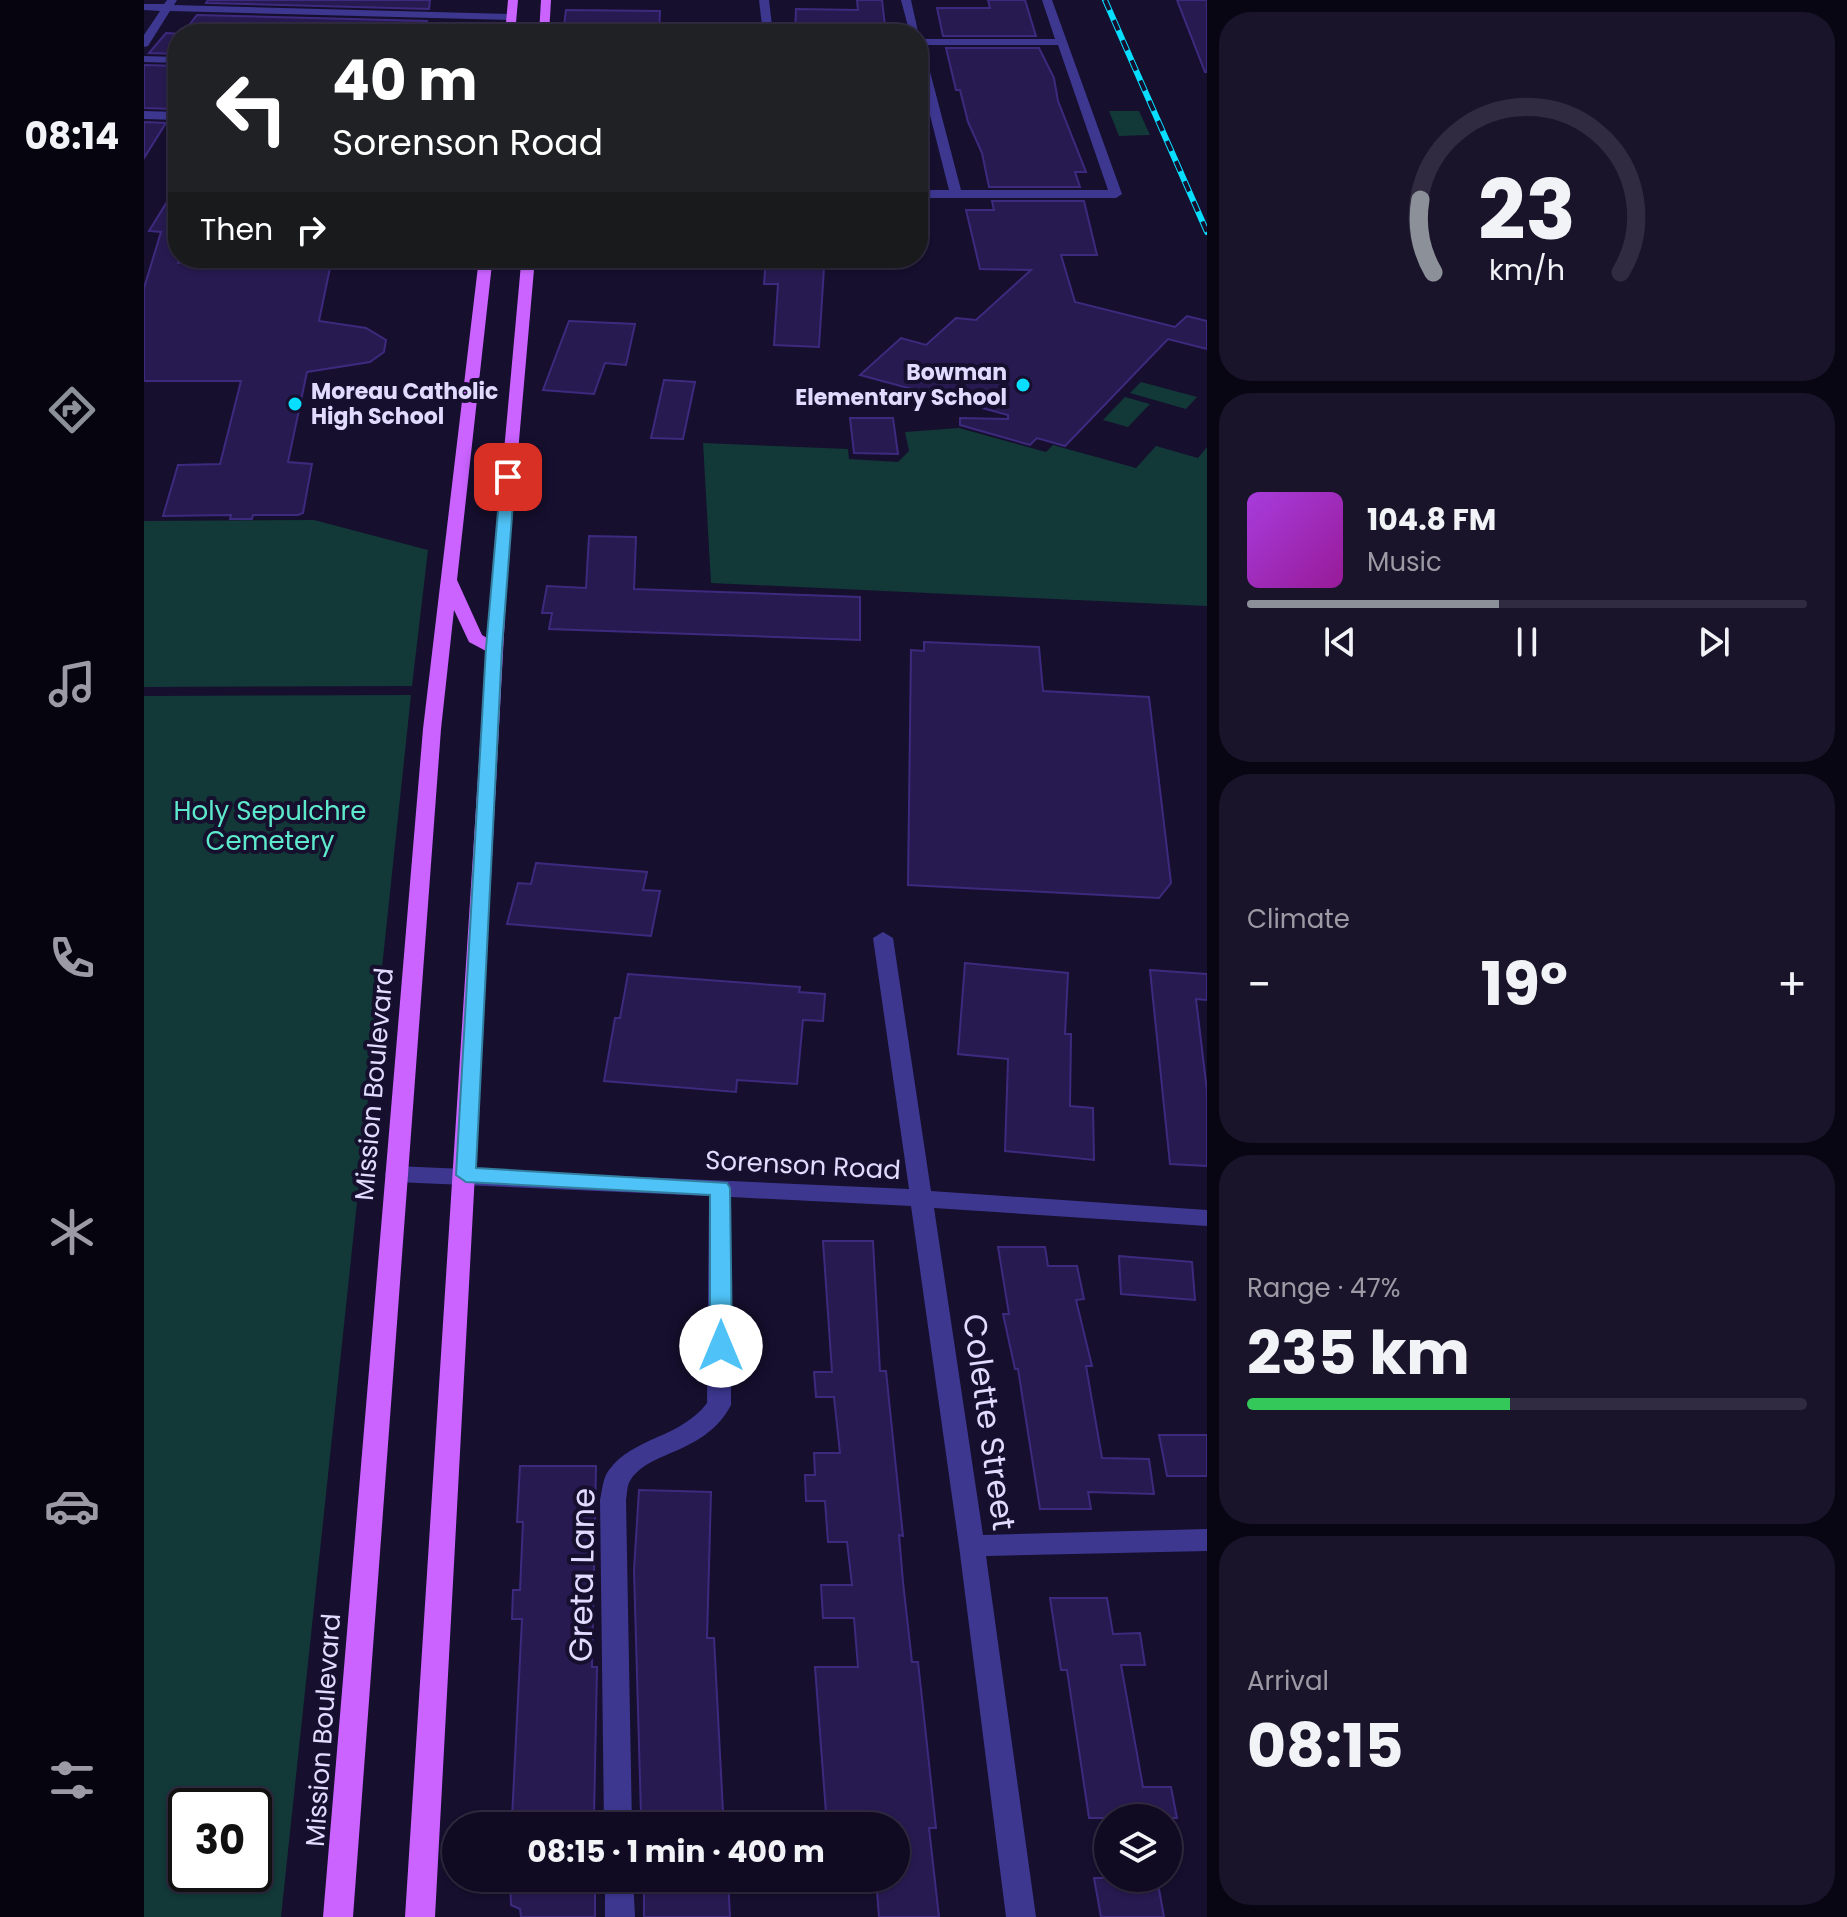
<!DOCTYPE html>
<meta charset="utf-8">
<style>
:root{--surface:#100b22;--page:#19142a;--text:#f1f3f6;--muted:#9c9ba5;--line:#302b40;--accent:#8c9099}
body{margin:0;font-family:Poppins,sans-serif;background:var(--page);color:var(--text);height:100vh;display:flex;flex-direction:column;font-size:30px;white-space:nowrap}
*{box-sizing:border-box;margin:0}
p{font-size:26px;color:var(--muted)}
.icon{flex:none;width:44px;height:44px;fill:none;stroke:currentColor;stroke-width:2;stroke-linecap:round;stroke-linejoin:round}
.map{position:relative;flex:1;overflow:hidden}
.side{display:flex;flex-direction:column;gap:12px;padding:12px;background:#090613;width:640px}
.side>*{flex:none}
.banner{position:absolute;left:24px;top:24px;width:760px;height:244px;border-radius:32px;box-shadow:0 2px 6px #0004,0 0 0 2px var(--line);background:#202124;color:#fff;overflow:hidden}
.tools{position:absolute;left:950px;top:1804px;display:grid;gap:16px}
.tools a{display:grid;place-items:center;width:88px;height:88px;border-radius:50%;background:var(--surface);box-shadow:0 2px 6px #0004,0 0 0 2px var(--line);font-size:40px}
.speed{position:absolute;left:24px;top:1788px;display:flex;gap:16px;font-size:40px;font-weight:700;text-align:center}
.speed>*{display:grid;place-content:center;width:104px;height:104px;border-radius:50%;background:var(--surface);box-shadow:0 2px 6px #0004,0 0 0 2px var(--line);line-height:1}
.speed .limit{border:4px solid #111;border-radius:12px;background:#fff;color:#111}
.pin{position:absolute;display:grid;place-items:center;width:68px;height:68px;color:#fff;margin:-34px;border-radius:16px;box-shadow:0 4px 12px #0006}
.me{position:absolute;width:88px;margin:-44px;rotate:0deg;stroke-linejoin:round;filter:drop-shadow(0 0 6px #0008)}
.turn{display:flex;align-items:center;gap:28px;height:168px;padding:0 32px;font-size:36px}
.turn .icon{width:104px;height:104px;stroke-width:2.5}
.turn b{display:block;font-size:56px;line-height:68px}
.then{display:flex;align-items:center;height:76px;padding:0 32px;background:#0003;gap:16px;font-size:30px}
.big{font-size:60px;font-weight:700;line-height:1.1}
.side .widget{flex:1;display:flex;flex-direction:column;justify-content:center;gap:12px;min-width:0;padding:0 28px;border-radius:32px;background:var(--page)}
.side .dial{align-items:center;gap:0}
.dial svg{height:208px;overflow:visible;fill:none;stroke:var(--line);stroke-width:7;stroke-linecap:round;text-anchor:middle}
.dial text{fill:var(--text);stroke:none}
.song{display:flex;align-items:center;gap:24px}
.cover{width:96px;height:96px;border-radius:12px;background:linear-gradient(135deg,hsl(280 70% 55%),hsl(300 70% 35%))}
.played{height:8px;border-radius:4px;background:linear-gradient(90deg,var(--accent) 45%,var(--line) 45%)}
.keys{display:flex;justify-content:space-around;direction:ltr}
.heat{display:flex;justify-content:space-between;align-items:center;font-size:44px;direction:ltr}
.charge{height:12px;border-radius:6px;background:linear-gradient(90deg,#34c759 47%,var(--line) 0)}
.trip{position:absolute;left:298px;top:1812px;width:468px;height:80px;border-radius:40px;background:var(--surface);box-shadow:0 2px 6px #0004,0 0 0 2px var(--line);font-weight:700;line-height:80px;text-align:center}
main{display:flex;flex:1;min-height:0}
.menu{display:flex;flex-direction:column;width:144px;justify-content:space-around;align-items:center;background:#06040e;color:var(--muted)}
.menu .icon{width:56px;height:56px}
.menu .current{color:var(--accent)}
.menu b{font-size:36px;color:var(--text)}
.map>svg:first-child{display:block}
.green{fill:#123838;fill-rule:evenodd}
.building{fill:#271a50;stroke:#3d2a7e;stroke-width:2}
.lines{fill:none;stroke-linecap:round;stroke-linejoin:round}
.street{fill:#3d3790;fill-rule:evenodd}
.primary{fill:#ca63ff;fill-rule:evenodd}
.rail-casing{stroke:#08deff;stroke-width:6}
.rail{stroke:#160f2e;stroke-width:4;stroke-dasharray:11;stroke-linecap:butt}
.route{fill:#4fc3f7;stroke:#337fa1;stroke-width:2}
.poi-dot{fill:#08deff;stroke:#160f2e;stroke-width:3}
.labels{text-anchor:middle;stroke-width:8;stroke-linejoin:round;paint-order:stroke}
.far-poi-label{font-size:22px;font-weight:bold;fill:#e1dcff;stroke:#160f2e;text-anchor:end}
.park-label{font-size:26px;fill:#5deacc;stroke:#160f2e}
.street-label{font-size:26px;fill:#e1dcff;stroke:#160f2e}
.near-street-label{font-size:32px;fill:#e1dcff;stroke:#160f2e}
</style>
<main>
<nav class="menu">
<b>08:14</b>
<svg class="icon current" aria-label="directions" viewBox="0 0 24 24"><path d="M12 3l9 9-9 9-9-9zM9 14v-3h6M13 9l2 2-2 2"/></svg>
<svg class="icon" aria-label="music" viewBox="0 0 24 24"><path d="M9 18V5l10-2v13"/><circle cx="6" cy="18" r="3"/><circle cx="16" cy="16" r="3"/></svg>
<svg class="icon" aria-label="phone" viewBox="0 0 24 24"><path d="M5 4h4l2 5-3 2q2 4 5 5l2-3 5 2v4C11 20 4 13 5 4z"/></svg>
<svg class="icon" aria-label="climate" viewBox="0 0 24 24"><path d="M12 3v18M4 7l16 10M4 17L20 7"/></svg>
<svg class="icon" aria-label="car" viewBox="0 0 24 24"><path d="M5 17H2v-5l4-1 3-4h7l3 4 3 1v5h-3M9 17h6M6 11h13"/><circle cx="7" cy="17" r="2"/><circle cx="17" cy="17" r="2"/></svg>
<svg class="icon" aria-label="filters" viewBox="0 0 24 24"><path d="M4 7h16M4 17h16"/><circle cx="9" cy="7" r="2"/><circle cx="15" cy="17" r="2"/></svg>
</nav>
<div class="map">
<svg width="1063" height="1917" viewBox="0 0 1063 1917">
<rect width="100%" height="100%" fill="#160f2e"/>
<g class="green">
<polygon points="965,111 995,111 1006,135 975,136"/>
<polygon points="997,382 1053,397 1042,409 986,393"/>
<polygon points="981,397 1006,404 984,427 959,420"/>
<polygon points="815,428 902,452 909,445 992,468 1012,446 1054,458 1063,447 1063,606 567,583 559,443 704,449 705,459 754,462 765,451 761,432"/>
<polygon points="170,520 284,550 268,686 0,687 0,521"/>
<path d="M 267,695 L 137,1917 L 0,1917 L 0,696 ZM 42,1806 L 110,1806 L 110,1874 L 42,1874 Z"/>
</g>
<g class="building">
<polygon points="64,0 286,0 285,9 62,3"/>
<polygon points="713,0 738,0 742,34 651,34 652,9 714,10"/>
<polygon points="844,0 881,0 892,36 799,36 793,8 846,8"/>
<polygon points="1033,0 1063,0 1063,72 1061,72"/>
<polygon points="422,10 516,11 515,34 419,34"/>
<polygon points="53,15 283,21 282,32 184,28 180,34 34,34 34,54 5,53 22,33 38,34"/>
<polygon points="802,48 895,48 910,78 914,101 942,172 931,172 936,187 845,187 838,153 824,122 816,90 812,90"/>
<polygon points="0,65 34,66 34,102 30,109 0,108"/>
<polygon points="0,122 22,123 0,158"/>
<polygon points="34,184 34,263 187,263 175,321 222,328 242,340 240,352 226,362 163,372 144,462 168,464 159,513 154,515 109,515 108,519 86,519 87,515 19,516 34,465 76,464 97,381 0,381 0,288 17,232 5,231"/>
<polygon points="848,201 940,201 953,255 917,255 931,302 1031,327 1043,316 1063,321 1063,349 1024,339 921,446 893,438 886,445 816,425 816,418 864,419 864,415 716,375 757,338 782,345 812,318 832,320 887,270 836,269 822,210 850,210"/>
<polygon points="622,258 645,258 645,267 680,268 675,347 630,345 634,284 620,284"/>
<polygon points="425,321 491,324 482,365 461,363 450,394 399,390"/>
<polygon points="520,380 551,382 539,439 507,438"/>
<polygon points="706,418 749,418 754,454 710,453"/>
<polygon points="445,536 492,537 490,589 716,597 716,640 405,629 408,613 398,613 403,586 442,588"/>
<polygon points="780,642 895,647 899,691 1005,697 1027,883 1015,898 764,885 767,650 780,651"/>
<polygon points="392,863 503,872 499,890 516,891 507,936 363,924 374,883 387,884"/>
<polygon points="821,963 924,973 921,1034 927,1034 926,1106 949,1108 950,1160 861,1151 864,1059 814,1054"/>
<polygon points="1006,970 1063,974 1063,1000 1052,999 1063,1091 1063,1166 1026,1164"/>
<polygon points="484,974 656,987 655,992 681,994 679,1021 659,1020 653,1084 593,1080 592,1092 460,1081 471,1018 476,1018"/>
<polygon points="679,1241 729,1241 736,1371 742,1371 759,1536 755,1535 759,1582 768,1662 774,1662 792,1828 785,1828 795,1917 735,1917 732,1878 752,1878 752,1826 683,1826 671,1667 714,1667 710,1618 679,1618 677,1585 708,1585 703,1542 684,1542 681,1501 662,1501 661,1475 671,1475 670,1453 696,1453 690,1397 672,1397 670,1372 688,1372"/>
<polygon points="854,1247 901,1247 904,1266 933,1266 940,1299 932,1300 948,1366 942,1366 958,1458 1005,1459 1010,1494 944,1492 947,1509 896,1509 874,1369 871,1369 859,1314 865,1314"/>
<polygon points="975,1256 1048,1262 1051,1300 977,1294"/>
<polygon points="1015,1435 1063,1435 1063,1476 1023,1476"/>
<polygon points="376,1466 452,1466 448,1667 453,1667 450,1817 368,1818 378,1619 368,1619 369,1590 376,1590 379,1522 373,1522"/>
<polygon points="495,1490 567,1492 563,1638 570,1638 579,1812 497,1815 490,1570"/>
<polygon points="906,1598 963,1598 969,1634 996,1633 1001,1665 977,1665 999,1787 1027,1787 1033,1818 945,1818 923,1670 917,1670"/>
<polygon points="371,1878 451,1878 451,1917 377,1917 376,1909 367,1905 366,1879"/>
<polygon points="500,1878 584,1878 586,1917 500,1917"/>
<polygon points="950,1878 1013,1878 1020,1917 957,1917"/>
</g>
<g class="lines">
<g class="street">
<polygon points="23,0 33,0 30,5 367,14 372,17 367,20 26,11 4,46 0,47 0,35 16,11 0,10 0,4 20,4"/>
<polygon points="615,0 625,0 629,34 619,34"/>
<polygon points="757,0 767,0 775,36 766,34"/>
<path d="M 898,0 L 908,0 L 978,194 L 972,198 L 774,198 L 774,190 L 805,190 L 774,68 L 774,39 L 911,39 ZM 779,45 L 914,45 L 964,190 L 817,190 Z"/>
<polygon points="0,56 34,57 34,63 0,62"/>
<polygon points="0,111 34,112 34,120 0,119"/>
<path d="M 739,932 L 749,938 L 787,1191 L 1063,1210 L 1063,1226 L 790,1208 L 839,1535 L 1063,1529 L 1063,1551 L 842,1556 L 892,1917 L 862,1917 L 815,1546 L 767,1206 L 587,1197 L 587,1405 C 561,1455 504,1450 486,1481 C 483,1485 483,1495 482,1500 L 488,1826 L 460,1826 L 456,1500 C 458,1491 459,1477 465,1470 C 489,1437 537,1438 563,1403 L 565,1196 L 252,1182 L 244,1180 L 241,1174 L 244,1168 L 252,1166 L 765,1189 L 729,938 Z"/>
<polygon points="461,1878 489,1878 491,1917 461,1917"/>
</g>
<g class="primary">
<polygon points="364,0 374,0 371,34 361,34"/>
<polygon points="397,0 407,0 405,34 395,34"/>
<path d="M 335,258 L 391,258 L 363,578 L 291,1917 L 261,1917 L 342,651 L 325,642 L 310,610 L 297,729 L 209,1917 L 179,1917 L 279,729 ZM 348,264 L 377,264 L 343,638 L 338,635 L 313,580 Z"/>
</g>
<defs>
<polyline id="rail" points="961,0 1063,232"/>
</defs>
<use href="#rail" class="rail-casing"/>
<use href="#rail" class="rail"/>
</g>
<polygon class="route" points="364,473 371,477 358,648 332,1168 583,1183 586,1188 588,1346 577,1354 566,1346 566,1195 322,1182 312,1175 342,648 357,477"/>
<g class="poi-dot">
<circle cx="879" cy="385" r="8"/>
<circle cx="151" cy="404" r="8"/>
</g>
<g class="labels">
<g class="far-poi-label">
<text x="863" y="380">Bowman<tspan x="863" dy="25">Elementary School</tspan></text>
<text x="167" y="399" text-anchor="start">Moreau Catholic<tspan x="167" dy="25">High School</tspan></text>
</g>
<g class="park-label">
<text x="126" y="820">Holy Sepulchre<tspan x="126" dy="30">Cemetery</tspan></text>
</g>
<g class="street-label">
<text transform="translate(230 1084) rotate(-85)" y="9">Mission Boulevard</text>
<text transform="translate(659 1165) rotate(3)" y="9">Sorenson Road</text>
<text transform="translate(179 1730) rotate(-86)" y="9">Mission Boulevard</text>
</g>
<g class="near-street-label">
<text transform="translate(845 1422) rotate(82)" y="11">Colette Street</text>
<text transform="translate(438 1575) rotate(-89)" y="11">Greta Lane</text>
</g>
</g>
</svg>
<div class="tools">
<a><svg class="icon" aria-label="layers" viewBox="0 0 24 24"><path d="M12 4l9 5-9 5-9-5zM3 14l9 5 9-5"/></svg></a>
</div>
<div class="speed"><div class="limit">30</div></div>
<div class="pin" style="left:364px;top:477px;background:#d93025"><svg class="icon" aria-label="arrive" viewBox="0 0 24 24"><path d="M6 21V4h12l-3 4 3 4H6"/></svg></div>
<svg class="me" style="left:577px;top:1346px" viewBox="-20 -20 40 40"><circle r="19" fill="#fff"/><path d="M0-13L10 11 0 6-10 11z" fill="#4fc3f7"/></svg>
<div class="trip">08:15 · 1 min · 400 m</div>
<div class="banner">
<div class="turn"><svg class="icon" aria-label="left" viewBox="0 0 24 24"><path d="M17 20v-9H6M10 6l-5 5 5 5"/></svg><div><b>40 m</b>Sorenson Road</div></div>
<div class="then">Then<svg class="icon" aria-label="right" viewBox="0 0 24 24"><path d="M7 20v-9h11M14 6l5 5-5 5"/></svg></div>
</div>
</div>
<section class="side">
<div class="widget dial"><svg viewBox="0 0 100 80">
<path d="M14 69A42 42 0 1 1 86 69"/>
<path d="M14 69A42 42 0 0 1 9 41" stroke="#8c9099"/>
<text x="50" y="56" font-size="32" font-weight="700">23</text>
<text x="50" y="72" font-size="11">km/h</text>
</svg></div>
<div class="widget">
<div class="song"><i class="cover"></i><div><b>104.8 FM</b><p>Music</p></div></div>
<div class="played"></div>
<div class="keys"><svg class="icon" aria-label="previous" viewBox="0 0 24 24"><path d="M18 5L8 12l10 7zM5 5v14"/></svg><svg class="icon" aria-label="pause" viewBox="0 0 24 24"><path d="M8 5v14M16 5v14"/></svg><svg class="icon" aria-label="next" viewBox="0 0 24 24"><path d="M6 5l10 7-10 7zM19 5v14"/></svg></div>
</div>
<div class="widget"><p>Climate</p>
<div class="heat"><a>−</a><b class="big">19°</b><a>+</a></div>
</div>
<div class="widget"><p>Range · 47%</p><b class="big">235 km</b><div class="charge"></div></div>
<div class="widget"><p>Arrival</p><b class="big">08:15</b></div>
</section>
</main>
